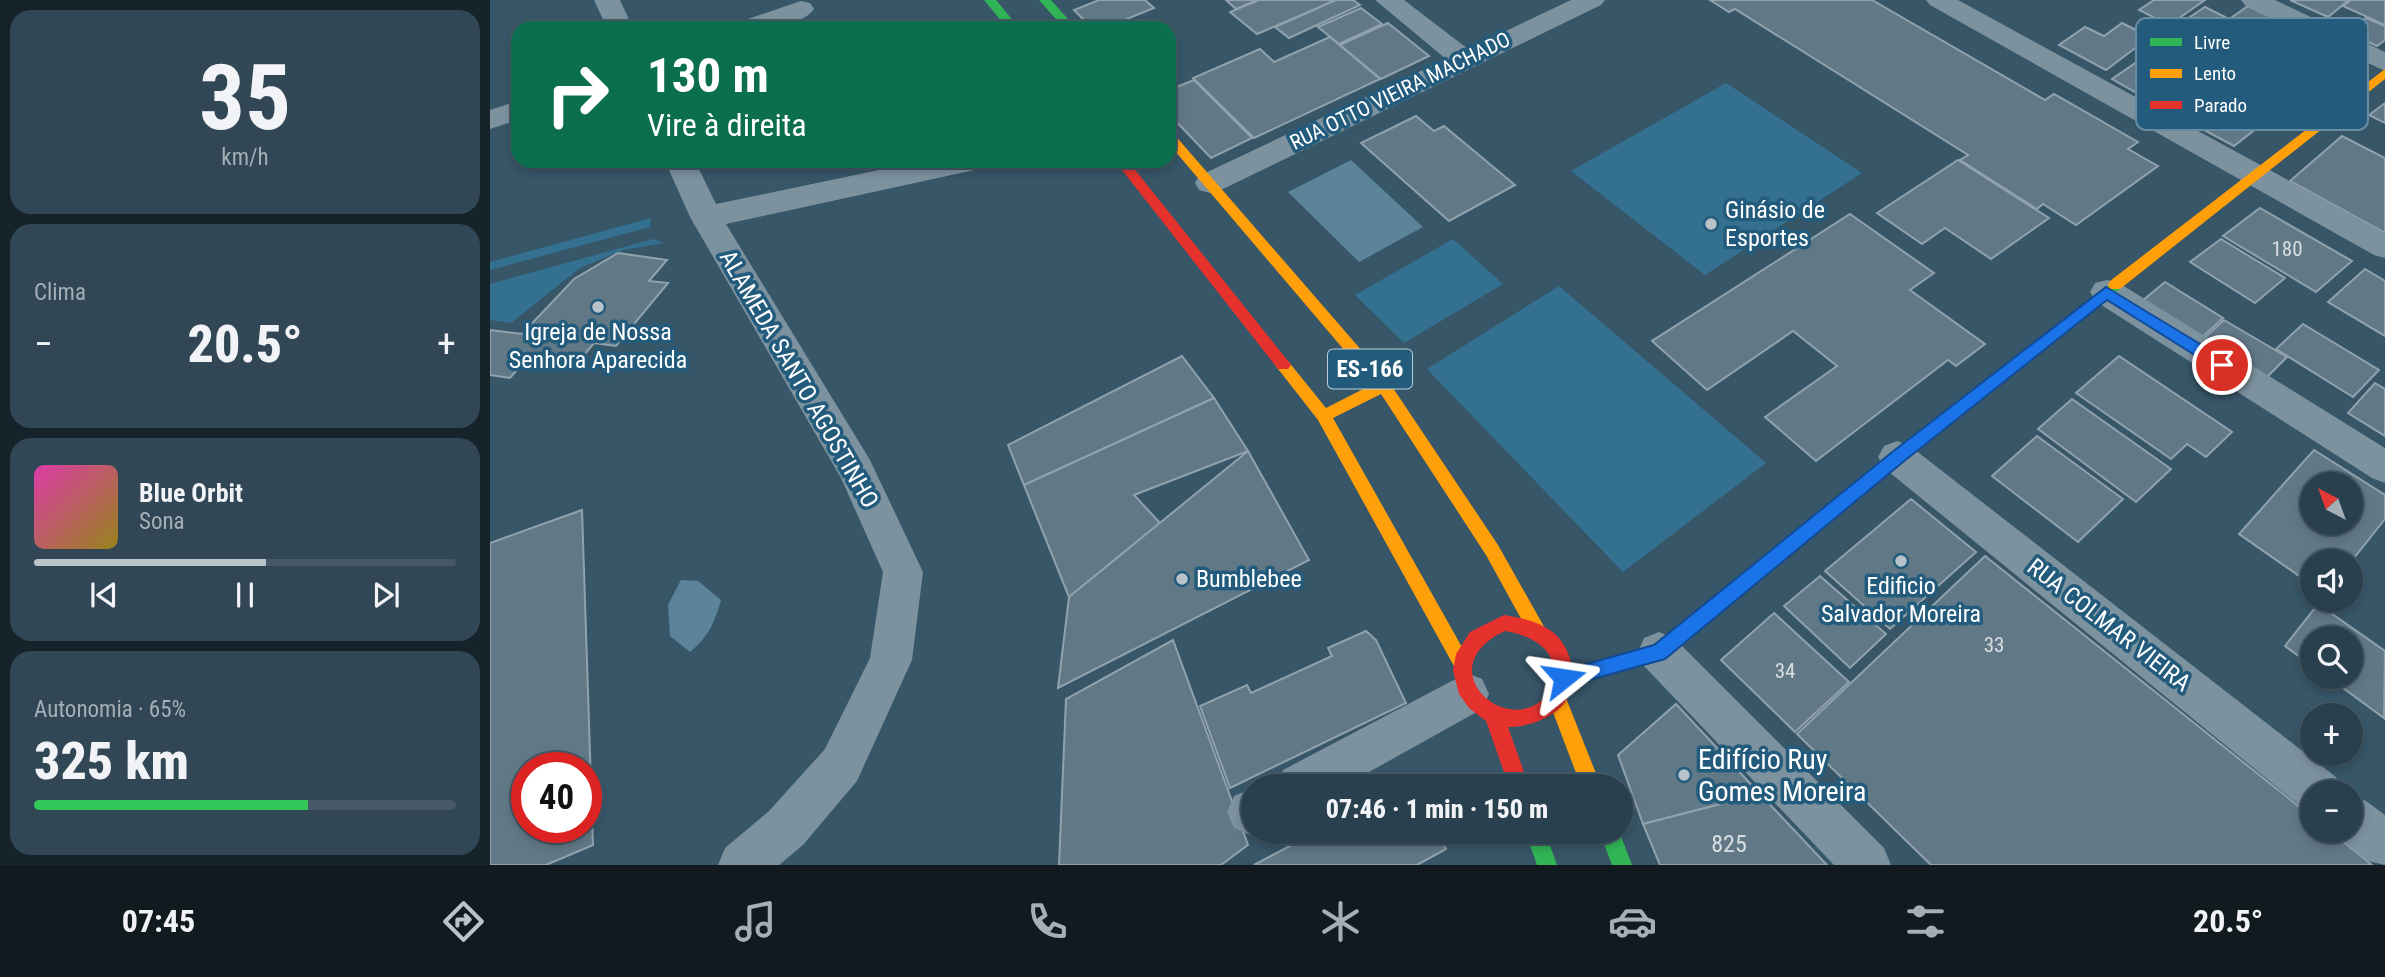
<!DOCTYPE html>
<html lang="pt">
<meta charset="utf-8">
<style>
:root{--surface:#29404e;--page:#314755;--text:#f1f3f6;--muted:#a5afb6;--line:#455966;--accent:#b9c4ca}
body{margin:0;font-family:"Roboto Condensed",sans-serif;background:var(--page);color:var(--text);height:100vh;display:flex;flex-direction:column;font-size:26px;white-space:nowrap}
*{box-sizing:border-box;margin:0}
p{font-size:23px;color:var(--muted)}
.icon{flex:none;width:38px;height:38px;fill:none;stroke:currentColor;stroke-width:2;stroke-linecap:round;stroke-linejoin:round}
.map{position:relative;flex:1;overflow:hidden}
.side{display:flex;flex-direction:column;gap:10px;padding:10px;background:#17232b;width:490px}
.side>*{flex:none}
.top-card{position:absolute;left:21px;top:21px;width:665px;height:147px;border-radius:21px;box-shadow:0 4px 10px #0003,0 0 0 2px var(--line);background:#0b6e4f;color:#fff;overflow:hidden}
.needle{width:46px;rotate:319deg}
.tools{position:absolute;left:1810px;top:472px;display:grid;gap:14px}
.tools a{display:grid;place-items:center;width:63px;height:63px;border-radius:50%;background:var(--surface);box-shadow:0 4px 10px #0003,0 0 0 2px var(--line);font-size:35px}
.speed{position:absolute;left:21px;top:752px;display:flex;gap:14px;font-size:35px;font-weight:700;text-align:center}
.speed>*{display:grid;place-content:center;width:91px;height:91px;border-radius:50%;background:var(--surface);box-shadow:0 4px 10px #0003,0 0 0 2px var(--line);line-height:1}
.speed .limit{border:10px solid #d22;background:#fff;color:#111}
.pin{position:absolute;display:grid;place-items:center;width:60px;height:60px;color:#fff;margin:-30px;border:4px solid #fff;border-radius:50%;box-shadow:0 2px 7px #0007}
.me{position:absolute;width:77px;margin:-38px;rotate:75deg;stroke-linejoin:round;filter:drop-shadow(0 0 5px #0008)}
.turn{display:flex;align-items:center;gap:24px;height:147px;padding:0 21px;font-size:32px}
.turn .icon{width:91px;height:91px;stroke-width:2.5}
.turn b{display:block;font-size:49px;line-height:60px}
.big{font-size:52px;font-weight:800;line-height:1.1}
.side .tile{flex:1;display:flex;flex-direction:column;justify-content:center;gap:10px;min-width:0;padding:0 24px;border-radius:21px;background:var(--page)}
.side .dial{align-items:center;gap:0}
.dial b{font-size:91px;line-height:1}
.song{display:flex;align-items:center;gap:21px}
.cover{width:84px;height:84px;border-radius:10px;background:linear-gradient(135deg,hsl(320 70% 55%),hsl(50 70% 35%))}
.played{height:7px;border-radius:4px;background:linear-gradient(90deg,var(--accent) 55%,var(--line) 55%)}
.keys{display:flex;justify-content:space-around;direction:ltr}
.heat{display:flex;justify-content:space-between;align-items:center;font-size:38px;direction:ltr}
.charge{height:10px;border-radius:5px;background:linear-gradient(90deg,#34c759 65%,var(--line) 0)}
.trip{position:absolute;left:751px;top:774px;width:392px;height:70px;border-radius:35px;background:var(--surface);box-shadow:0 4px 10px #0003,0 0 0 2px var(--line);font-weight:800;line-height:70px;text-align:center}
.dock{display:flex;height:112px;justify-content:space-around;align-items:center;background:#101a1f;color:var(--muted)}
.dock .icon{width:49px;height:49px}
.dock .selected{color:var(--accent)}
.dock b{font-size:32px;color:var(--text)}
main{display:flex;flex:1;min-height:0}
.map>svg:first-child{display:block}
.green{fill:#347191}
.water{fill:#5b849a}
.building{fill:#617986;stroke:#90a2ad;stroke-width:2;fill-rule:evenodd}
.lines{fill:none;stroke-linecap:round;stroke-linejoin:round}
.street{fill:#7c929f;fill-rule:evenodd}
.fast{fill:#30b455;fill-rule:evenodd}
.slow{fill:#ff9f0a;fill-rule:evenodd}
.jam{fill:#e5322d;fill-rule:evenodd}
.route{fill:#1a73e8;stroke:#114b97;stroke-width:2}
.poi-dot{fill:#b9c4ca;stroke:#235b7c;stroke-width:2.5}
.labels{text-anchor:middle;stroke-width:7;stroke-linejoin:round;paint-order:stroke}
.far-street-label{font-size:21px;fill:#fff;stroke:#235b7c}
.number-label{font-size:21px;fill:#d8dee1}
.shield{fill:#235b7c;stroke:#bdced8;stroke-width:2}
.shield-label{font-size:23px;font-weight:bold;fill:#fff}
.poi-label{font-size:24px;fill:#fff;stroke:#235b7c;text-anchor:start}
.street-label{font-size:24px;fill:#fff;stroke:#235b7c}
.near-number-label{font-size:24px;fill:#d8dee1}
.near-poi-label{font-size:28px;fill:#fff;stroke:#235b7c;text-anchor:start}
.key{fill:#235b7c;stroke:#658ca3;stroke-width:2}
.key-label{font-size:19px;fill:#fff}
</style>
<main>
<section class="side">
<div class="tile dial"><b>35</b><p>km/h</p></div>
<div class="tile"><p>Clima</p>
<div class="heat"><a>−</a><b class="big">20.5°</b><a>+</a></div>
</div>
<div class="tile">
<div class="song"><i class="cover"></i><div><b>Blue Orbit</b><p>Sona</p></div></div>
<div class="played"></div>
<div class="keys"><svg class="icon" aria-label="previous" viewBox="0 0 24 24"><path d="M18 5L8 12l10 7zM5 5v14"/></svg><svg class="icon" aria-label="pause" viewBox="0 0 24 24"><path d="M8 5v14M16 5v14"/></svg><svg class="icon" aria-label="next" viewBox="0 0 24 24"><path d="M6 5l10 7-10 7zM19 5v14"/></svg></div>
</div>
<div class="tile"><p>Autonomia · 65%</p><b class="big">325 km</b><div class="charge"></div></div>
</section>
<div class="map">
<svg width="1895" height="865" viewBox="0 0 1895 865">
<rect width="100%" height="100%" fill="#375668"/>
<g class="green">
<polygon points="1236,83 1372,173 1215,275 1081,171"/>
<polygon points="161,218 160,227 0,270 0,262"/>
<polygon points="163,239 174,243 133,250 90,268 21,323 0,320 0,284"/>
<polygon points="963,239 1013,284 914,343 865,295"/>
<polygon points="1069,286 1276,463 1133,572 937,369"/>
</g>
<g class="water">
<polygon points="861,160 933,227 869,262 798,192"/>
<path d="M 191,580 L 208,581 L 231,600 C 225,622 218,637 200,652 L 180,636 L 178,605 Z"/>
</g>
<g class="building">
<polygon points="609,0 655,0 664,8 615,28 602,28 584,10"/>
<polygon points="736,0 767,0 746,9"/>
<polygon points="769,0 846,0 767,34 740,12"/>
<polygon points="846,0 863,0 870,5 799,38 785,27"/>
<polygon points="1220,0 1382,0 1555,100 1564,94 1648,142 1638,149 1668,166 1586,225 1553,204 1547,209 1470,160 1478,155 1245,9 1239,12"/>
<polygon points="1664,0 1715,0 1679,25 1649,10"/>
<polygon points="1800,0 1859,0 1838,17"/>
<polygon points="1861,0 1895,0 1895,25 1853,6"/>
<polygon points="1758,6 1784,18 1748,45 1721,32"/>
<polygon points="1715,7 1735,17 1706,37 1685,27"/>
<polygon points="871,8 892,24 849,44 828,27"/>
<polygon points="1876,18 1895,26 1895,40 1887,46 1857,32"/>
<polygon points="898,23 939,56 891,79 850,45"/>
<polygon points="1632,23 1660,37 1616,70 1569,45 1595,27 1614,36"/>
<polygon points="1685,36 1729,58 1666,104 1622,79"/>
<polygon points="840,37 890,79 764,138 703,78 770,49 784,62"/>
<polygon points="1723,75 1790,110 1744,146 1677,110"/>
<polygon points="704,80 762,138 721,158 679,114 679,90"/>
<polygon points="1895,103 1895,123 1879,115"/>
<polygon points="926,116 944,131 954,126 1025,185 959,221 871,143"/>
<polygon points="1852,136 1895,158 1895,233 1800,181"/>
<polygon points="1468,160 1559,218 1501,259 1455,228 1432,244 1387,213"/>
<polygon points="1770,208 1862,261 1826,292 1733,236"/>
<polygon points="1360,214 1444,273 1420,290 1495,344 1466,366 1458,360 1326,461 1275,417 1347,366 1303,331 1217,390 1162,341"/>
<polygon points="1731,239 1795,278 1765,303 1700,262"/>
<polygon points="128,253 177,260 159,281 178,283 126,346 104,343 82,370 34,362 20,378 0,375 0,330 32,334 84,279"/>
<polygon points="1875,269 1895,281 1895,336 1838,302"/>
<polygon points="1675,282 1733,318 1709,340 1651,302"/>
<polygon points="1734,320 1797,357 1774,380 1711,341"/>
<polygon points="1813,324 1889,370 1863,397 1786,349"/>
<polygon points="692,356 724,398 534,485 518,445"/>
<polygon points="1629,356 1742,432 1716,457 1697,444 1681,459 1586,393"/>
<polygon points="1885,383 1895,389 1895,436 1858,413"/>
<polygon points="724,398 758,451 644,495 670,523 579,597 534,485"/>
<polygon points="1582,399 1681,469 1646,502 1548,429"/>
<polygon points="1547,436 1633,499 1588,542 1502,476"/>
<path d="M 1824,450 L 1895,495 L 1895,519 L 1860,563 L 1822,562 L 1822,585 L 1749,534 ZM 1822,485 L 1860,485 L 1860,523 L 1822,523 Z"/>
<polygon points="758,451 819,560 568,688 579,597"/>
<polygon points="1421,499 1486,552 1400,629 1335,571"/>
<path d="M 92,510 L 103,845 L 56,865 L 0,865 L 0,543 ZM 37,768 L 96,768 L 96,828 L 37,828 Z"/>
<polygon points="1495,556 1822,817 1822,831 1840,831 1882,865 1441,865 1307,734"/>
<polygon points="1330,576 1396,634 1360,668 1294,606"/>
<polygon points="1828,604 1895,651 1894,718 1838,677 1860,677 1860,639 1822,639 1822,666 1795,646"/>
<polygon points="1284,613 1359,682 1305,732 1231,660"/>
<polygon points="876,631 886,640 916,703 740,788 710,706 757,685 761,693 842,656 838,648"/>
<polygon points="683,640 758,845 731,865 569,865 576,699"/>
<polygon points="1186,704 1270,794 1153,824 1128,755"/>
<polygon points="1270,794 1337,865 1170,865 1153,824"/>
<polygon points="828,831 947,831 956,849 927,865 764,865"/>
</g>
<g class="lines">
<g class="street">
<polygon points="104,0 130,0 143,28 117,28"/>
<polygon points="885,0 914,0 978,49 1081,0 1115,0 1111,5 731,190 720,193 709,190 705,183 709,176 956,59"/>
<polygon points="1436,0 1468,0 1895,233 1895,258 1884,255 1440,5"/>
<polygon points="1751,0 1785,0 1895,52 1895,71 1755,5"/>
<path d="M 311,1 L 320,3 L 324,9 C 310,29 267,28 245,28 L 249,22 Z"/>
<polygon points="28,101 28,120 0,129 0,110"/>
<polygon points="175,161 205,161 226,204 432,161 495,161 491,168 480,171 236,224 380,460 433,572 422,660 367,781 313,845 289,865 228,865 235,848 279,811 335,749 380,658 393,572 351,478 200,217"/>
<polygon points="1617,280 1629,283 1895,448 1895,483 1882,478 1605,301 1600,292 1605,283"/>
<polygon points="1407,441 1420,446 1846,777 1853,793 1822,793 1822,812 1814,809 1394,468 1388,457 1394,446"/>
<polygon points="1169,632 1184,638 1394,848 1401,865 1344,865 1154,666 1148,652 1154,638"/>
<polygon points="977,673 992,679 999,694 992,709 854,786 786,786 793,770"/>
<polygon points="763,788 763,831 770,831 760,835 744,828 737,812 744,796"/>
<polygon points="1860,794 1876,801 1895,815 1895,865 1878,861 1844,833 1860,831"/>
</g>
<g class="fast">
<polygon points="494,0 506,0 529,28 517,28"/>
<polygon points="549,0 561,0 586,28 574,28"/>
<polygon points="1625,280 1630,281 1632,285 1630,289 1413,462 1175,658 1074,687 1067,684 1065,678 1067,672 1164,645 1401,452"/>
<polygon points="1035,831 1055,831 1067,865 1047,865"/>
<polygon points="1109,831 1129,831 1142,865 1122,865"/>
</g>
<g class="slow">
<polygon points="1895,69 1895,79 1630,289 1620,289 1618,285 1620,281"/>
<polygon points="679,132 683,133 899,382 1008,545 1052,623 1055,629 1052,635 1046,637 1040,635 996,555 891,394 843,418 977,656 980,662 977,668 971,671 965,668 828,420 785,365 788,361 798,361 836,408 883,384 679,144"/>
<polygon points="1067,690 1074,693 1111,786 1091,786 1058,699 1060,693"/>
</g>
<g class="jam">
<polygon points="625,161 638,161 798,361 801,365 798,369 788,369"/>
<path d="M 1014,615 C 1032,618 1051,622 1065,634 C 1085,652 1090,690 1069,709 C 1055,721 1035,727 1018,727 L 1039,786 L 1019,786 L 996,721 L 979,708 L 969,694 L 963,671 L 966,654 L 980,632 ZM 1015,631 C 1039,635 1068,648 1063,678 C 1063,683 1062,689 1059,693 C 1019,743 936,668 1015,631 Z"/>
</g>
</g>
<polygon class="route" points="1616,287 1738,361 1738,369 1727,369 1617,300 1413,462 1175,659 1074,687 1068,684 1065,678 1068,672 1164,645 1401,453"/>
<g class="poi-dot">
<circle cx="1221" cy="224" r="7"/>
<circle cx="108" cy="307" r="7"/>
<circle cx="1411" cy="561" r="7"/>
<circle cx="692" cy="579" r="7"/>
<circle cx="1194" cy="775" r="7"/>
</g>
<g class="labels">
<g class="far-street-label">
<text transform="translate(910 91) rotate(-26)" y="7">RUA OTTO VIEIRA MACHADO</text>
</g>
<g class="number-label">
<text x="1797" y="256">180</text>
<text x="1504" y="652">33</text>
<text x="1295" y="678">34</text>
</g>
<rect class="shield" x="838" y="349.5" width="84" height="39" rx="5"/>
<g class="shield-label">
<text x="880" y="377">ES-166</text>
</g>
<g class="poi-label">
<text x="1235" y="218">Ginásio de<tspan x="1235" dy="28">Esportes</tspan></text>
<text x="108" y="340" text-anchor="middle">Igreja de Nossa<tspan x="108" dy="28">Senhora Aparecida</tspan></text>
<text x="706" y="587">Bumblebee</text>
<text x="1411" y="594" text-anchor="middle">Edificio<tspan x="1411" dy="28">Salvador Moreira</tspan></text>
</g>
<g class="street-label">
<text transform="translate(309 379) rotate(60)" y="8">ALAMEDA SANTO AGOSTINHO</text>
<text transform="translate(1619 625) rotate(38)" y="8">RUA COLMAR VIEIRA</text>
</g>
<g class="near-number-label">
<text x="1239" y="852">825</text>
</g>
<g class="near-poi-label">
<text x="1208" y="769">Edifício Ruy<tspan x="1208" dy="32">Gomes Moreira</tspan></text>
</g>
</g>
<rect x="1646" y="18" width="232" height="112" rx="10" class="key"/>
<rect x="1660" y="38" width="32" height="8" fill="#30b455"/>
<rect x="1660" y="69" width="32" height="9" fill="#ff9f0a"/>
<rect x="1660" y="101" width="32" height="8" fill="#e5322d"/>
<g class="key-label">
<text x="1704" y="49">Livre</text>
<text x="1704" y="80">Lento</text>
<text x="1704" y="112">Parado</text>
</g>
</svg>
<div class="tools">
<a><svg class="needle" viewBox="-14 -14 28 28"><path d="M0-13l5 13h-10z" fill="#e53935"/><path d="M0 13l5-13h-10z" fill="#a5afb6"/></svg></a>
<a><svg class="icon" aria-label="sound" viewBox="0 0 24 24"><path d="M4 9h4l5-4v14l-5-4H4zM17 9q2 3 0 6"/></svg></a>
<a><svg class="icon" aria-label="search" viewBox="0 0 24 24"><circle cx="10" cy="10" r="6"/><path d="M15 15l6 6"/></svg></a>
<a>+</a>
<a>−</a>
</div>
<div class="speed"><div class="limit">40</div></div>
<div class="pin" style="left:1732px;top:365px;background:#d93025"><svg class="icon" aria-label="arrive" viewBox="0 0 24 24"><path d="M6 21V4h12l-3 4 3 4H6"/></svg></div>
<svg class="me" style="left:1074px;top:678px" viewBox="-20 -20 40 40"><path d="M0-17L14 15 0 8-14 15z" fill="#1a73e8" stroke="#fff" stroke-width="4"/></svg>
<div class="trip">07:46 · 1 min · 150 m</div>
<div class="top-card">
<div class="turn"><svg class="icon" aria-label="right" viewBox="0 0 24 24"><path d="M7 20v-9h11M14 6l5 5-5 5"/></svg><div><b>130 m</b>Vire à direita</div></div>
</div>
</div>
</main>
<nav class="dock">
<b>07:45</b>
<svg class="icon selected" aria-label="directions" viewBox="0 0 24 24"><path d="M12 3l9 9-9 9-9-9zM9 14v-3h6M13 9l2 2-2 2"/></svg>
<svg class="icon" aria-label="music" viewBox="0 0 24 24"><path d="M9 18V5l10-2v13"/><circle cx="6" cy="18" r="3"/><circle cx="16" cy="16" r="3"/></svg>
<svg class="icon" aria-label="phone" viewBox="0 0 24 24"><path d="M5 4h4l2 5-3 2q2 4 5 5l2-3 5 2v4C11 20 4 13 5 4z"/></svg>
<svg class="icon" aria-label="climate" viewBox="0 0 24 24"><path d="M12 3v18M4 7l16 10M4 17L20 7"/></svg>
<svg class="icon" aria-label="car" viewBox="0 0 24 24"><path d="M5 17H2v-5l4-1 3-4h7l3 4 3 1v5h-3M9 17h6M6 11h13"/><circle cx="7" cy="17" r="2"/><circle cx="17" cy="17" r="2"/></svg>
<svg class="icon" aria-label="filters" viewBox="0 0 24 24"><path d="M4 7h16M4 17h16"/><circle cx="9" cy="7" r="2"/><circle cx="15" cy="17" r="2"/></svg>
<b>20.5°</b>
</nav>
